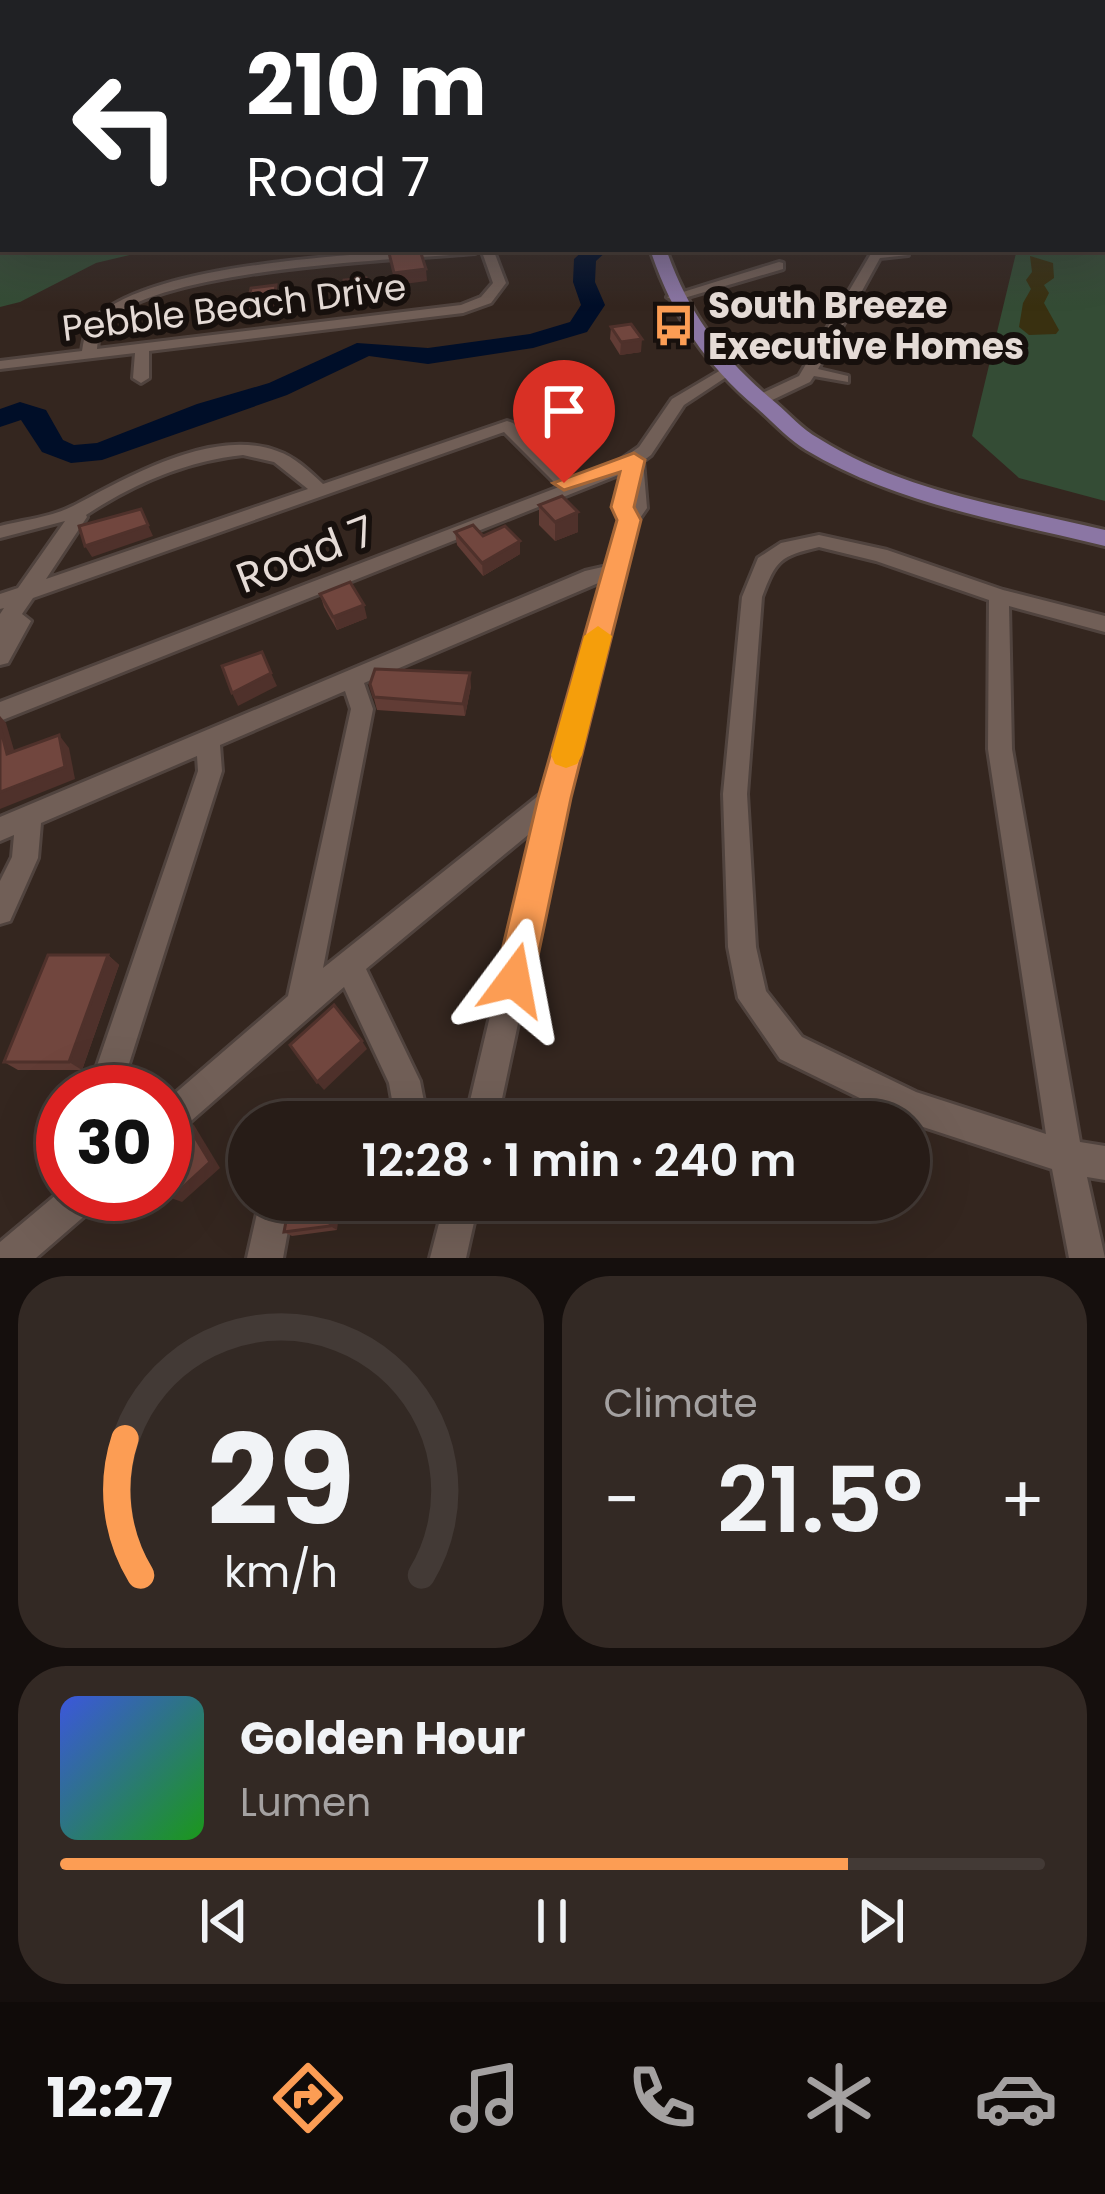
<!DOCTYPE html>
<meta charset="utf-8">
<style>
:root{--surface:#271c17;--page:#332924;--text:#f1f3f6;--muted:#a4a1a1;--line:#433a36;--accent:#fc9d54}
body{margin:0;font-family:Poppins,sans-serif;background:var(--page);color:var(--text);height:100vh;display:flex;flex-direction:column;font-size:45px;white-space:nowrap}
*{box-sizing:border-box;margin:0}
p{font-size:39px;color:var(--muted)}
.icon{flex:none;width:66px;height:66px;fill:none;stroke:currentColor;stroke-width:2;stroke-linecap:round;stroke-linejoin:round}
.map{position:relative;height:1258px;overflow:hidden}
.details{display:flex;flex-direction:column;gap:18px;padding:18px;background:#150f0d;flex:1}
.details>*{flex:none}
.guide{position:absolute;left:0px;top:0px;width:1107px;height:252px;box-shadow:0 12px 48px #0002,0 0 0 3px var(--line);background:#202124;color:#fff;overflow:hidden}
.speed{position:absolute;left:36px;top:1065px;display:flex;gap:24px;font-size:60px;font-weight:700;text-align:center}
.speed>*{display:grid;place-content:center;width:156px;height:156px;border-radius:50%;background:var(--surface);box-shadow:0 12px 48px #0002,0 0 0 3px var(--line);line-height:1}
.speed .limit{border:18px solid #d22;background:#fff;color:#111}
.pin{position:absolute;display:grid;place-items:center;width:102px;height:102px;color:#fff;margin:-123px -51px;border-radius:50% 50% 50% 0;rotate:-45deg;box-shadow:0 0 12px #0007}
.pin .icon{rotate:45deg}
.me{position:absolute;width:132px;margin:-66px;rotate:13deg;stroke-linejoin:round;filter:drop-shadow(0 0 9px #0008)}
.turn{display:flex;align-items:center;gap:42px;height:252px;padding:0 48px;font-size:54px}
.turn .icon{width:156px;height:156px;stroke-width:2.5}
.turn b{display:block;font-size:84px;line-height:102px}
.big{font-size:90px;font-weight:600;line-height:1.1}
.details .widget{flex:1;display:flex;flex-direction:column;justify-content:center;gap:18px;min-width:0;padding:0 42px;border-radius:48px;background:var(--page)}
.details .dial{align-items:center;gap:0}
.dial svg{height:312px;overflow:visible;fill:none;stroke:var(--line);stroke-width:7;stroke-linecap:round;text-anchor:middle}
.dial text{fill:var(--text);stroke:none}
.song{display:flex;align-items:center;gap:36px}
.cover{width:144px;height:144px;border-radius:18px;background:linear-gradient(135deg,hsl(230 70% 55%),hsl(120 70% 35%))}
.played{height:12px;border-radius:6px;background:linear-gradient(90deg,var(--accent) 80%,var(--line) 80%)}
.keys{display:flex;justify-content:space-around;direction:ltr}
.heat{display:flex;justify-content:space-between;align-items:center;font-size:66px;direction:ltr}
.details .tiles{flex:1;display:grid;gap:18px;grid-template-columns:1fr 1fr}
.widget:last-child{grid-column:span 2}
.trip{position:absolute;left:228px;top:1101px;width:702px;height:120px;border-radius:60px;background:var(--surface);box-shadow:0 12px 48px #0002,0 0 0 3px var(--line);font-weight:600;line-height:120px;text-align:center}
.menu{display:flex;height:192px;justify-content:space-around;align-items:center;background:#100b09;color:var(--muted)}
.menu .icon{width:84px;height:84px}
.menu .active{color:var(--accent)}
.menu b{font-size:54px;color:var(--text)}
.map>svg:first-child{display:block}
.green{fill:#344c35}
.sand{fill:#393010}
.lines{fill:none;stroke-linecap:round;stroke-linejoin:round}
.river{fill:#000e28;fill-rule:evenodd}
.minor-casing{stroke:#50433e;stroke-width:6}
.major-casing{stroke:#50433e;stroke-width:6}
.minor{fill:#715f57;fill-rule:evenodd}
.major{fill:#8b76a4;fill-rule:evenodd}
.wall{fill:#613c35}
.shaded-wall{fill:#4f312b}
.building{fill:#71463e;stroke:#4f312b;stroke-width:3}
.route{fill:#fc9d54;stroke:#a46637;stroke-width:3}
.slow{fill:#f59e0b}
.labels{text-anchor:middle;stroke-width:12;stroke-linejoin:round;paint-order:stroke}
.far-poi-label{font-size:36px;font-weight:bold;fill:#e5dbd6;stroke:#17100d;text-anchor:start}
.far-street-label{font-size:36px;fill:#e5dbd6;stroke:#17100d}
.street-label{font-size:42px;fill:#e5dbd6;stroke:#17100d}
</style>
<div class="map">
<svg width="1105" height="1258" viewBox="0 0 1105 1258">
<rect width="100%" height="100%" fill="#34261f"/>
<g class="green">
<polygon points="0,130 3,249 155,249 96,263 20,302 0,307"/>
<polygon points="1105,130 1105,501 1019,478 972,436 1017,249 1104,249"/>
</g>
<polygon class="sand" points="1030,256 1053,263 1054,278 1044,285 1049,293 1044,303 1059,330 1056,334 1029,335 1019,327 1023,303 1031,289 1026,280 1032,272"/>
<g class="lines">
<g class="river">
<polygon points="1104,193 1105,194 1105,206 1104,205"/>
<polygon points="585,249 609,249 596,261 595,282 605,305 587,332 533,348 428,364 369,356 287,395 102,460 71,463 42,452 21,420 0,427 0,409 20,402 46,410 63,440 74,445 97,443 197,404 269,383 357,343 428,348 530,334 570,322 581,305 573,282 574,259"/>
</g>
<defs>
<g id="minor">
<polygon points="3,133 3,140 0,141 0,134"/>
<polygon points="0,175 3,176 3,182 0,181"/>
<path d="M 435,249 L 493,249 L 506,283 L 491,303 L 463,313 L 149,351 L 149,378 L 141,383 L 133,378 L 135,353 L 0,369 L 0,361 L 82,351 C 84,338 86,326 96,317 C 156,263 352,255 435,249 ZM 481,249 L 493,283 L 481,297 L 461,305 L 97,349 C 98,340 99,330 105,323 C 158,268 395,260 475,253 Z"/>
<polygon points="908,249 908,255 880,258 857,300 888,306 888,312 853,307 818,369 848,376 848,382 814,376 810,382 766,403 754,403 754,397 799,376 872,252"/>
<polygon points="779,262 783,263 783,269 674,301 667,297"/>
<path d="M 726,367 L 733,371 L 731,374 L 684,405 L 651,455 L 643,461 L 647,508 L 638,521 L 566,798 L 497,1122 L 465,1122 L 534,830 L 366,969 L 420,1081 L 428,1122 L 396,1122 L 389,1083 L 344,987 L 176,1134 L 165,1139 L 165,1102 L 288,996 L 351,709 L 345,691 L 220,745 L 222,771 L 120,1092 L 88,1092 L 198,771 L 197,756 L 41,823 L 38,858 L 10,921 L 0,924 L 0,881 L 12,857 L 14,835 L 0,841 L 0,817 L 585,571 L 607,566 L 620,520 L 629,507 L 626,472 L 0,721 L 0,702 L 559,487 L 504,432 L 33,598 L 22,614 L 31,621 L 8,663 L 0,665 L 0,614 L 4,608 L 0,609 L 0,594 L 18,588 L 65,521 L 0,538 L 0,526 C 23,520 52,517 73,506 C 128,477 213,427 277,451 C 295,457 309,471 323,484 L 507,421 L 513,423 L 572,482 L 609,468 L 639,447 L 672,399 ZM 243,455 L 274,462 L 308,489 L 46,579 L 87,517 L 86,515 C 133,484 186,461 243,455 ZM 603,581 L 543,792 L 323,968 L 373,709 L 364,683 Z"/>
<path d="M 819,535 L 887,550 L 1003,590 L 1105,616 L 1105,632 L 1009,606 L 1012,749 L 1080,1142 L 1105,1146 L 1105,1180 L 1087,1177 L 1105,1258 L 1069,1258 L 1052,1169 L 911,1123 L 780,1059 L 738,998 L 728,947 L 723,794 L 742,597 L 758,558 L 781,543 ZM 819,547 L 876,561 L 989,600 L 988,749 L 1046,1134 L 916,1092 L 802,1037 L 766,991 L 756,947 L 747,794 L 762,597 C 776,560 780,556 819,547 Z"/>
<polygon points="63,1189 63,1194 101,1194 96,1206 36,1258 0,1258 0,1242"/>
<polygon points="260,1200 292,1200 293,1203 283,1258 247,1258"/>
<polygon points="445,1200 479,1200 466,1258 430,1258"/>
</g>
<path id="major" d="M 650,249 L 666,249 C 689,315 722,358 776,403 C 790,415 802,429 818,438 C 903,492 1009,507 1105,530 L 1105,546 C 1004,521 896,504 806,450 C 788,439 773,422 757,408 C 704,363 672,315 650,249 Z"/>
</defs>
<use href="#minor" class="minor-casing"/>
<use href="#major" class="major-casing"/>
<use href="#minor" class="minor"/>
<use href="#major" class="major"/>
</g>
<g class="wall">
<polygon points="366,278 370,306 348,308 345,296"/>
<polygon points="611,327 641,352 620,355 610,339"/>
<polygon points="530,415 585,453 560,463 531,434"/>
<polygon points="539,505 578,532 555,541 539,525"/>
<polygon points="455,532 483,536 520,554 483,576 457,545"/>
<polygon points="320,594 367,618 337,630 324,607"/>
<polygon points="370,684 471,686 465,716 377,710"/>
<polygon points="108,955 119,965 82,1070 18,1070 4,1062"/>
<polygon points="290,1200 339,1200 337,1230 292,1236 284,1232"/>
</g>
<g class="shaded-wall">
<polygon points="426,269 427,281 396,285 394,273"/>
<polygon points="276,285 279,298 277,316 251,319 247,307"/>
<polygon points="642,339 641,352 620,355 621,342"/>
<polygon points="585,433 585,453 560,463 560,444"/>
<polygon points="578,512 578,532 555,541 555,522"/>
<polygon points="148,525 153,536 92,557 85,546"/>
<polygon points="520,541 520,554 483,576 482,563"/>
<polygon points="364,605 367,618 337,630 333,617"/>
<polygon points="271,673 277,686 238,706 232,693"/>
<polygon points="470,673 471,686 465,716 463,704"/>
<polygon points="0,716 6,723 19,767 7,754 0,727"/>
<polygon points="59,735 69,748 75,779 0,809 0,792"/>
<polygon points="108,955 119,965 82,1070 69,1062"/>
<polygon points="362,1041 367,1049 324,1090 317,1082"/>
<polygon points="184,1119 194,1125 220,1168 182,1202 171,1198"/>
<polygon points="332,1200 339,1200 337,1230 330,1226"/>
</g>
<g class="building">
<polygon points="420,250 426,269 394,273 389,253"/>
<polygon points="366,278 368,294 345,296 344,280"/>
<polygon points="276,285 274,304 247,307 251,288"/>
<polygon points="631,324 642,339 621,342 611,327"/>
<polygon points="552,406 585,433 560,444 530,415"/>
<polygon points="562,496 578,512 555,522 539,505"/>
<polygon points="141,509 148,525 85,546 79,526"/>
<polygon points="473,525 483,536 505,526 520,541 482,563 455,532"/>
<polygon points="350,582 364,605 333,617 320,594"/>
<polygon points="262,652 271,673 232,693 222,666"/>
<polygon points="375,669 470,673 463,704 374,697 370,684"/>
<polygon points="0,727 7,754 59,735 65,767 0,792"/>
<polygon points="48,955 108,955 69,1062 4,1062"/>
<polygon points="334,1005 362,1041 317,1082 290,1045"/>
<polygon points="184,1119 210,1162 171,1198 165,1187 165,1135"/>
<polygon points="290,1200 332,1200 330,1226 284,1232"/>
</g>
<linearGradient id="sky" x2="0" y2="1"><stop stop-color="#1d1511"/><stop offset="0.42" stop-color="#4a474d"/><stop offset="1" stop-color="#4a474d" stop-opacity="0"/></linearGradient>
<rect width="1105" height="306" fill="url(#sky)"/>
<polygon class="route" points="634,453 645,460 634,507 641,520 571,798 533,980 527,993 514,999 500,993 495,980 538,798 617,520 611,507 620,472 564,490 553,483"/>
<polygon class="slow" points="598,626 612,636 582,755 577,764 566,768 555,764 551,755 584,636"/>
<defs>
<symbol id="bus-bare" viewBox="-9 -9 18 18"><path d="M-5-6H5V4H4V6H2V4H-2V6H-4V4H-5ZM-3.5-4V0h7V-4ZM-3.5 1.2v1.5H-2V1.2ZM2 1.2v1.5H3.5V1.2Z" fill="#fc9d54" stroke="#17100d" stroke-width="2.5" paint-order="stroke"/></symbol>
</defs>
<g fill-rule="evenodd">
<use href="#bus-bare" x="644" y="296" width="59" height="59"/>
</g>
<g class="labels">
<g class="far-poi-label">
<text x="708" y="318">South Breeze<tspan x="708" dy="41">Executive Homes</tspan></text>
</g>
<g class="far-street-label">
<text transform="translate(234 307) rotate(-7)" y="13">Pebble Beach Drive</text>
</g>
<g class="street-label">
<text transform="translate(305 554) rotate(-21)" y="15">Road 7</text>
</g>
</g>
</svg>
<div class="speed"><div class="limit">30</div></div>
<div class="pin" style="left:564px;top:483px;background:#d93025"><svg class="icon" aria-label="arrive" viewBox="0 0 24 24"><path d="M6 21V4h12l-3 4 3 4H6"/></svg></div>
<svg class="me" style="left:514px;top:980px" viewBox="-20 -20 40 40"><path d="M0-17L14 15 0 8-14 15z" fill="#fc9d54" stroke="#fff" stroke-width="4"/></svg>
<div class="trip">12:28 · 1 min · 240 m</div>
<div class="guide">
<div class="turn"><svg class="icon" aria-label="left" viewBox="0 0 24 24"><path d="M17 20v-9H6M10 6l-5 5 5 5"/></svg><div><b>210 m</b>Road 7</div></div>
</div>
</div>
<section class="details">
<div class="tiles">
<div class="widget dial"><svg viewBox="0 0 100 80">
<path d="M14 69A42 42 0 1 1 86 69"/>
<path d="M14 69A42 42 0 0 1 10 34" stroke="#fc9d54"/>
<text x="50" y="56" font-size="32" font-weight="700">29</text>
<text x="50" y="72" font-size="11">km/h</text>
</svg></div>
<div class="widget"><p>Climate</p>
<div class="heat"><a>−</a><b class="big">21.5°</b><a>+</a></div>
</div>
<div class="widget">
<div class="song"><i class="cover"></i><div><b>Golden Hour</b><p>Lumen</p></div></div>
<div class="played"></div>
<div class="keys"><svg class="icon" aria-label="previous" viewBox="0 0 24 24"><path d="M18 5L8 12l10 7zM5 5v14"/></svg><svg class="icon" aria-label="pause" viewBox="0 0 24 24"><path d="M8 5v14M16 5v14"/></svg><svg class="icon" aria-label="next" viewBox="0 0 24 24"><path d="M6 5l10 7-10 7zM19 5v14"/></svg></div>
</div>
</div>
</section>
<nav class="menu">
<b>12:27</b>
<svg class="icon active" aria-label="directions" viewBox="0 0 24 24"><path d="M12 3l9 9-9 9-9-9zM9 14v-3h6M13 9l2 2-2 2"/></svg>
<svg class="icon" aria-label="music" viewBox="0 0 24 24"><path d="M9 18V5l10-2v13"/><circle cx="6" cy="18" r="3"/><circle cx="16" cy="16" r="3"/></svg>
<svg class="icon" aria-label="phone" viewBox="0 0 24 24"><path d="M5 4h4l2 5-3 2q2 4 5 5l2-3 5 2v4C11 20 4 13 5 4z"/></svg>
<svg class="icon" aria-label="climate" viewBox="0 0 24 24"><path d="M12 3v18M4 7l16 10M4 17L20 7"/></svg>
<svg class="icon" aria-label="car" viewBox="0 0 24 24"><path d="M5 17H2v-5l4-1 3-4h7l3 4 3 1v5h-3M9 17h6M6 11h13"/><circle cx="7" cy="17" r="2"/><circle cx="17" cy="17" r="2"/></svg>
</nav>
